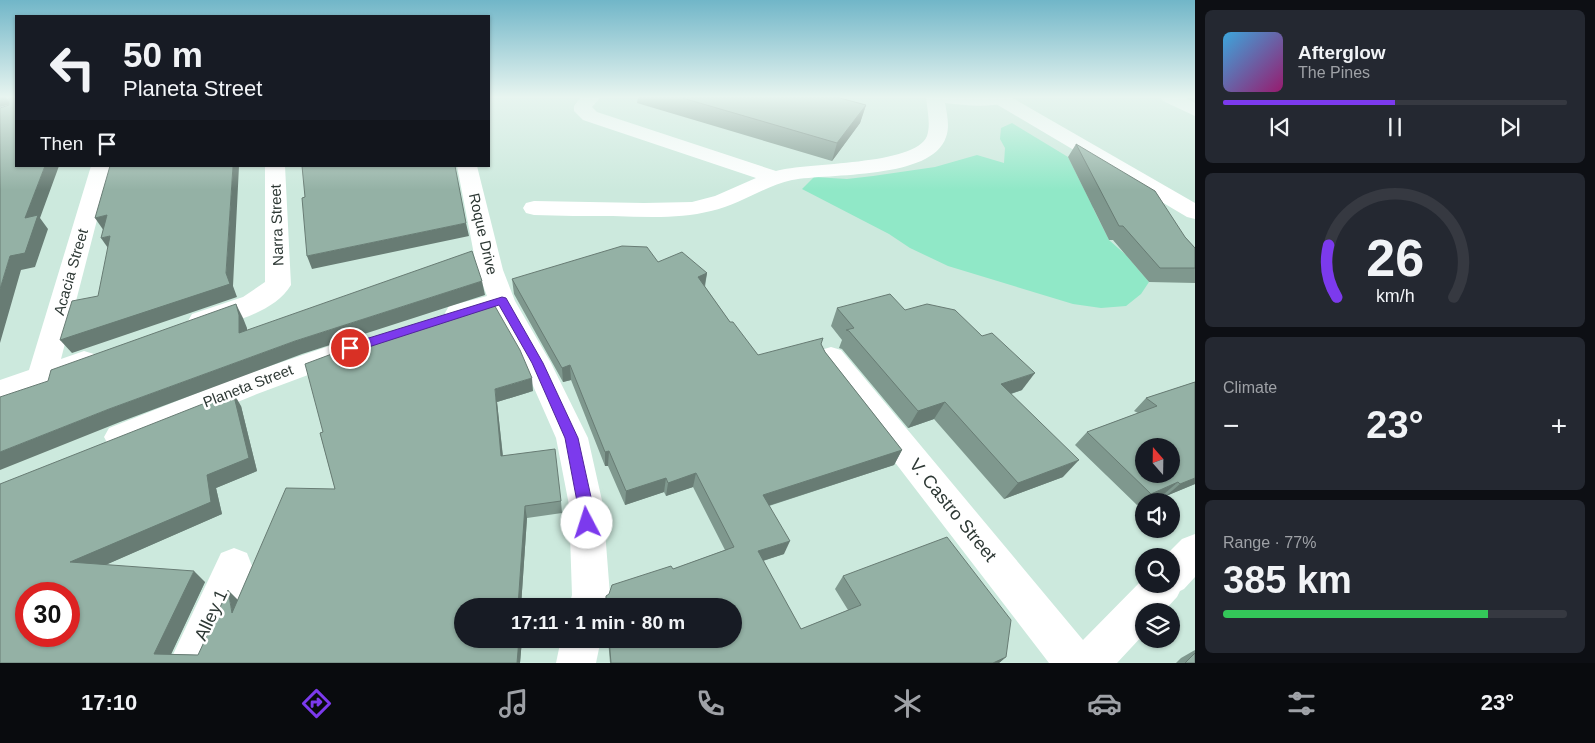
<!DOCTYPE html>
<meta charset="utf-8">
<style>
:root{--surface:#171b24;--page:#242831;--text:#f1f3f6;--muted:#9ea1a6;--line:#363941;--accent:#7c3aed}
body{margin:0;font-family:Helvetica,sans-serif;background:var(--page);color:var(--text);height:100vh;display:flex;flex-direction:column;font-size:19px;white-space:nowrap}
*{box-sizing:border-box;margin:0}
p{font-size:16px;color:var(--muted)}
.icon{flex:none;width:28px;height:28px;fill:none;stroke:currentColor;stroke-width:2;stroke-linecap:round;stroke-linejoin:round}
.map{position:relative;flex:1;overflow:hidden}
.sheet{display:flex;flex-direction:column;gap:10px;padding:10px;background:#0d0f14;width:400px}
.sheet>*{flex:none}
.top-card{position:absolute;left:15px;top:15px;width:475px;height:152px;border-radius:0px;box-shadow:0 1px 4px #0004;background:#171b24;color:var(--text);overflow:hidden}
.needle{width:32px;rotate:340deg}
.fabs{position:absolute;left:1135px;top:438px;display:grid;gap:10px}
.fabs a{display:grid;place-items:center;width:45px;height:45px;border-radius:50%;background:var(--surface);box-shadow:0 1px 4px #0004;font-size:25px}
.speed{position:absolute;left:15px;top:582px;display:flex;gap:10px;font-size:25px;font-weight:700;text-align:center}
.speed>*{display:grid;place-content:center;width:65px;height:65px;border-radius:50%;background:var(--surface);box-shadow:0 1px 4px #0004;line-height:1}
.speed .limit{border:8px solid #d22;background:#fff;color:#111}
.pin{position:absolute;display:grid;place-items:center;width:42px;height:42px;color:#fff;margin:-21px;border:2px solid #fff;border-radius:50%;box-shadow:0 1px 5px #0007}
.me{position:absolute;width:55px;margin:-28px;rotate:355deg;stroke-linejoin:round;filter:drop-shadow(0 0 4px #0008)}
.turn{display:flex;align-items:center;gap:18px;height:105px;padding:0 25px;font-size:22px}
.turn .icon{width:65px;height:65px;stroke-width:2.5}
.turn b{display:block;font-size:35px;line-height:42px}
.then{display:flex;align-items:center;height:48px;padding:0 25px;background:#0003;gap:10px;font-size:19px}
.big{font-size:38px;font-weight:700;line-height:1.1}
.sheet .tile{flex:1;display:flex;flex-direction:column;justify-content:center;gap:8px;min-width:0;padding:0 18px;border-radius:8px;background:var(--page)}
.sheet .dial{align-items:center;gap:0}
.dial svg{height:130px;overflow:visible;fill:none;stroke:var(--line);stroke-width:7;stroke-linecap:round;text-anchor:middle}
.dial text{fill:var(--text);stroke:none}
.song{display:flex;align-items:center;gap:15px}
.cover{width:60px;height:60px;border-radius:8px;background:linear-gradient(135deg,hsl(200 70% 55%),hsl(320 70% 35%))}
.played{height:5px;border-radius:2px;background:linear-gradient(90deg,var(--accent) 50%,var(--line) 50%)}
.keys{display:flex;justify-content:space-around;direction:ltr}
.heat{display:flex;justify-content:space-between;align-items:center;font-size:28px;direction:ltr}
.charge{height:8px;border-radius:4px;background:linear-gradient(90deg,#34c759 77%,var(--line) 0)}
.trip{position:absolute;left:454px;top:598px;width:288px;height:50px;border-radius:25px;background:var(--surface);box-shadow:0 1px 4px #0004;font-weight:700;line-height:50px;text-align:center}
.dock{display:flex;height:80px;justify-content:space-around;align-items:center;background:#090b0e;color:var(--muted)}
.dock .icon{width:35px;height:35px}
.dock .selected{color:var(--accent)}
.dock b{font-size:22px;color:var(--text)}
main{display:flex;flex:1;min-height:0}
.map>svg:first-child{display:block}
.green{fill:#90e8c7}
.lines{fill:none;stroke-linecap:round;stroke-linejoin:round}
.minor{fill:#fff;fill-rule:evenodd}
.major{fill:#fff;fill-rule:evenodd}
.wall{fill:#7f988e}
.shaded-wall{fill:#687c74}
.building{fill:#94b1a5;stroke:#687c74;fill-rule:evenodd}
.route{fill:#7c3aed;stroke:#51269a}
.labels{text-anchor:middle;stroke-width:5;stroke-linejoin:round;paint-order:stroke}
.street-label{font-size:15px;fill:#2d3834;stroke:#fff}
.near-street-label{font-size:18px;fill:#2d3834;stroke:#fff}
</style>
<main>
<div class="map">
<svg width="1195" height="663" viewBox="0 0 1195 663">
<rect width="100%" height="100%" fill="#cce9dd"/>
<polygon class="green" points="1012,123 1068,157 1091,203 1099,204 1093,208 1109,240 1126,255 1149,282 1141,294 1126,306 1101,308 1073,304 948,266 910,248 889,234 802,189 814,177 847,179 873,176 935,167 977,155 1004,163 1005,148 1000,139 1001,128"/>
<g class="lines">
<g class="minor">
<path d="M 581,97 L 601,97 L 592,107 L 597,112 L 776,171 C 807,162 915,166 927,136 C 931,124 927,109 926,97 L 1007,97 L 1008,99 L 1005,103 C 986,108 964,105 945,103 C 947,114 950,127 946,137 C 932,180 829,173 792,180 C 764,186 740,205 711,211 C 680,219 646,217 613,216 C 587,216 560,216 534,215 L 526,213 L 523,208 L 526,203 L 534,201 L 644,203 L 692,202 L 715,196 L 756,178 L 583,120 L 574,111 L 574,106 Z"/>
<polygon points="91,166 111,166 61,359 84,351 94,354 98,362 94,370 0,404 0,380 29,370"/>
<path d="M 265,166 L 285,166 L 291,285 C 274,313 232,322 202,331 L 192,328 L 188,321 L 192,314 L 243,297 L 265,282 Z"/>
<polygon points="457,166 477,166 503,270 515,301 551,363 588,438 603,505 610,595 607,606 569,606 572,595 569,505 556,438 523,363 495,312 458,322 449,320 445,313 449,306 487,296 477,270"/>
<polygon points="341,342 351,345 355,352 351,359 257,394 120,450 109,446 104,437 109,428 235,378"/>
<polygon points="831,347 841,350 1083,640 1144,578 1144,584 1171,584 1171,556 1165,556 1182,539 1195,534 1195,577 1184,589 1180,591 1177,597 1164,611 1144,611 1144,634 1117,663 1049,663 821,366 817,358 821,350"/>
<polygon points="234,548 247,553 252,566 210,663 169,663 221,553"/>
<polygon points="561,639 601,639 596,663 556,663"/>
</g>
<g class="major">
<polygon points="988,97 1011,97 1195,203 1195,219 1187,217 991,101"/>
<polygon points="1160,97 1184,97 1195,103 1195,116 1163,101"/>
</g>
</g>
<g class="wall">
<polygon points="638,97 836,97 866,105 860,123 832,161 637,103"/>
<polygon points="1076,144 1185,237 1195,248 1195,283 1149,282 1113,240 1109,240 1068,157"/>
<polygon points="658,262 707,273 705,287 730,322 758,355 821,344 825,352 902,450 894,465 769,506 784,554 763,561 801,629 848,610 835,589 843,576 1006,657 999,663 610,663 608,639 732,639 732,606 605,606 606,596 673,569 725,550 693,487 666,496 664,492 625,505 608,466 605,466 571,380 563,382 514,294 512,279"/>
<polygon points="837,308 905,310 1022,390 1011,394 1063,477 1004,499 934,419 908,428 842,349 839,348 842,340 831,326"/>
<polygon points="1195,382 1195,484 1166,496 1164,494 1147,501 1144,501 1137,505 1075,445 1087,432 1138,413 1134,411 1146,398"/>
<polygon points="533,391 497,402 503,456 561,501 562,513 527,518 521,606 462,606 462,639 522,639 520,663 0,663 241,406 257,471 216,488 222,514 105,565 205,582 171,654 198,655 238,600 335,489 320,433"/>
<polygon points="1195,650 1195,663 1176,663 1181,658"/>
</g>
<g class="shaded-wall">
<polygon points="0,97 6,97 11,104 0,107"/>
<polygon points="866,105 860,123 832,161 837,143"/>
<polygon points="45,166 59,166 40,218 48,229 35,267 21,270 0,343 0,289 10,256"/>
<polygon points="233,166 239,166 233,286 237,297 72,353 60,340 226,273"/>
<polygon points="107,215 104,231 95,218"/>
<polygon points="466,223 469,236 312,269 307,256"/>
<polygon points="110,236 110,251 101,238"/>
<polygon points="707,273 704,288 698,277"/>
<polygon points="482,281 485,295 302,354 120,422 0,470 0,452 109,409 295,341"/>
<polygon points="236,304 243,318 247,328 247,346 239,333"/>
<polygon points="570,365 571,380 563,382 562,368"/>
<polygon points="1035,373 1022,390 989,401 1001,384"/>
<polygon points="532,378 533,391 497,402 504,468 501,456 495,389"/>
<polygon points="233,392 241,406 257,471 216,488 222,514 85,574 70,562 207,475"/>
<polygon points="945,402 934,419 908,428 918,411"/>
<polygon points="902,450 894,465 758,509 763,495"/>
<polygon points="609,451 608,466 605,466 605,452"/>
<polygon points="1079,460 1063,477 1004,499 1018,483"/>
<polygon points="696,473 693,487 666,496 668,483"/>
<polygon points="666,478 664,492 625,505 626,491"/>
<polygon points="1195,478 1195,484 1166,496 1180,484"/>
<polygon points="1178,482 1164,494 1147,501 1144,501 1144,503 1137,505 1151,494"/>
<polygon points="525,506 527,518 521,606 518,606"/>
<polygon points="790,541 784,554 753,564 758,551"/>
<polygon points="194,571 205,582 167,663 154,654"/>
<polygon points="228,590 239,601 232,613"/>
<polygon points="519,639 522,639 520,663 517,663"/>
<polygon points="1006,657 999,663 993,663"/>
</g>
<g class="building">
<polygon points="9,97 16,97 16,166 45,166 25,218 38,215 25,253 10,256 0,289 0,108 9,105"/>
<polygon points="679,97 836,97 866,105 837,143"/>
<polygon points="1076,144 1155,191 1185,237 1195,248 1195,268 1160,268 1123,226 1119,226"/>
<polygon points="110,166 233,166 226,273 230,284 60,340 72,301 98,296 110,236 101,238 107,215 95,218"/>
<polygon points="302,166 455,166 466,223 307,256 302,198 305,197"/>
<polygon points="622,246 647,247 658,262 682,252 707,273 698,277 730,322 733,322 758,355 823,338 821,344 825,352 902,450 763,495 790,541 758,551 801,629 861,605 843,576 947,537 1011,620 1006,657 993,663 611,663 609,639 732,639 732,606 606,606 606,596 609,594 612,585 671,566 673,569 734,547 696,473 668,483 666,478 626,491 609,451 605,452 570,365 562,368 512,279"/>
<polygon points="472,251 482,281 295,341 109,409 0,452 0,397 48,381 51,370 236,304 239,315 239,333"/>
<polygon points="890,294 905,310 927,304 955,310 982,336 992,333 1035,373 1001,384 1079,460 1018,483 945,402 918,411 849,331 846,330 854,328 837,308"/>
<path d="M 492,301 L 520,350 L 532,378 L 495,389 L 501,456 L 555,449 L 561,501 L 525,506 L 518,606 L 462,606 L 462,639 L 519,639 L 517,663 L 0,663 L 0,484 L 233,392 L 249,458 L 207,475 L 211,502 L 70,562 L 194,571 L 154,654 L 198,655 L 228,590 L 232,613 L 286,488 L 335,489 L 320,433 L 323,432 L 305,364 L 380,336 ZM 26,594 L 69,594 L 69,636 L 26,636 Z"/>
<path d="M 1195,382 L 1195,478 L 1180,484 L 1178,482 L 1151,494 L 1087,432 L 1157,406 L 1146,398 ZM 1144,446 L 1171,446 L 1171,474 L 1144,474 Z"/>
<polygon points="1195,653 1195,663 1185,663"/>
</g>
<linearGradient id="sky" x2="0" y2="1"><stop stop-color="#71b6c8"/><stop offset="0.51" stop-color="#e8f5f0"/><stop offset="1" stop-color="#e8f5f0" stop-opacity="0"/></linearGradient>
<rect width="1195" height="190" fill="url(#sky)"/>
<polygon class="route" points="502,297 506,298 543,363 578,438 593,506 594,523 592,528 587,530 582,528 565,438 532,363 499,305 350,353 344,348 346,345"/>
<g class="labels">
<g class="street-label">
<text transform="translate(277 225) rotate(-92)" y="5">Narra Street</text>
<text transform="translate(483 234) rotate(77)" y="5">Roque Drive</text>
<text transform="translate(71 272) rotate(-74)" y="5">Acacia Street</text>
<text transform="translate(248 386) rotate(-21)" y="5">Planeta Street</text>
</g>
<g class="near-street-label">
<text transform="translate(953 510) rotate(51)" y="6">V. Castro Street</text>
<text transform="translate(211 615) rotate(-65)" y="6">Alley 1</text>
</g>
</g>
</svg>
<div class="fabs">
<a><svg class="needle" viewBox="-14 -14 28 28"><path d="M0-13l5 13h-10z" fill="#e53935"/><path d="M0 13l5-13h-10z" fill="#9ea1a6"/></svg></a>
<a><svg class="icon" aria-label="sound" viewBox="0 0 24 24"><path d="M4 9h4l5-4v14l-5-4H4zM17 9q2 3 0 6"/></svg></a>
<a><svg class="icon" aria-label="search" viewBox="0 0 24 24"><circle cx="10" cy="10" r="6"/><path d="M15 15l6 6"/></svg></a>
<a><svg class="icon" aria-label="layers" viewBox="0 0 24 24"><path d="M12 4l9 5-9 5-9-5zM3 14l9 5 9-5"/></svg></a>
</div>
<div class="speed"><div class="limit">30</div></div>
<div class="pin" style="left:350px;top:348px;background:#d93025"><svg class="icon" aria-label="arrive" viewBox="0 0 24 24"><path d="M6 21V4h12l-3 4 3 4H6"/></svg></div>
<svg class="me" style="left:587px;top:523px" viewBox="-20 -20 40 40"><circle r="19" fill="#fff"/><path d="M0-13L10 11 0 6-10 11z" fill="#7c3aed"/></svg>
<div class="trip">17:11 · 1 min · 80 m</div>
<div class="top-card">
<div class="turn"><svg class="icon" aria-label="left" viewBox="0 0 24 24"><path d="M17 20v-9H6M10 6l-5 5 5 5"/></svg><div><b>50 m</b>Planeta Street</div></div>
<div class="then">Then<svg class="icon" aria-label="arrive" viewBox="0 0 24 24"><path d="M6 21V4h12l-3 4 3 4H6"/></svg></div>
</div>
</div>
<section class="sheet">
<div class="tile">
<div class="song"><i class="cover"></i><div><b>Afterglow</b><p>The Pines</p></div></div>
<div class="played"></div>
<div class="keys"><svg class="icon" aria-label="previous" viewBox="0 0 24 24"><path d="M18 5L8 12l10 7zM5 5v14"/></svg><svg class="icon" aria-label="pause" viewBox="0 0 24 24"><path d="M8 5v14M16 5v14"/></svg><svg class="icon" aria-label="next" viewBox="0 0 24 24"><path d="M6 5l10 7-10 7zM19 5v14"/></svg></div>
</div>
<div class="tile dial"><svg viewBox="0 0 100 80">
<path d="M14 69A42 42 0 1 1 86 69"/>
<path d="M14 69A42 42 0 0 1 9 37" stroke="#7c3aed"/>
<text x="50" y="56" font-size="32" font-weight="700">26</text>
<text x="50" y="72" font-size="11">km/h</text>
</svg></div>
<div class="tile"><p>Climate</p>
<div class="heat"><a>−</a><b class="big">23°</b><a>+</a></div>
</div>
<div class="tile"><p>Range · 77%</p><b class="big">385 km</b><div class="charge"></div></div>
</section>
</main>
<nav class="dock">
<b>17:10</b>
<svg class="icon selected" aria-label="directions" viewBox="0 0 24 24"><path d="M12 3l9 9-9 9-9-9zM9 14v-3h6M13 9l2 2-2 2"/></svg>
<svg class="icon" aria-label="music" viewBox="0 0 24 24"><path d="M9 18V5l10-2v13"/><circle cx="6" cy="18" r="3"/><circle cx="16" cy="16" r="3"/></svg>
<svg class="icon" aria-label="phone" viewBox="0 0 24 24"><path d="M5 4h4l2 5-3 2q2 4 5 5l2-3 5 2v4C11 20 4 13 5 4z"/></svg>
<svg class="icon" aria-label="climate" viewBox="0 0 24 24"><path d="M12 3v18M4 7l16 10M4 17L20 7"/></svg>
<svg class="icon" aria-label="car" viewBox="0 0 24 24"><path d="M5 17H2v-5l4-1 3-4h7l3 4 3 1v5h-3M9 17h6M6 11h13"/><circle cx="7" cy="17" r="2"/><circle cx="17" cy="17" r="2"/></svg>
<svg class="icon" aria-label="filters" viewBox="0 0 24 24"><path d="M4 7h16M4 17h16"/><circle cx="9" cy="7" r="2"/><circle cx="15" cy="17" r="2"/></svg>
<b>23°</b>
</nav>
